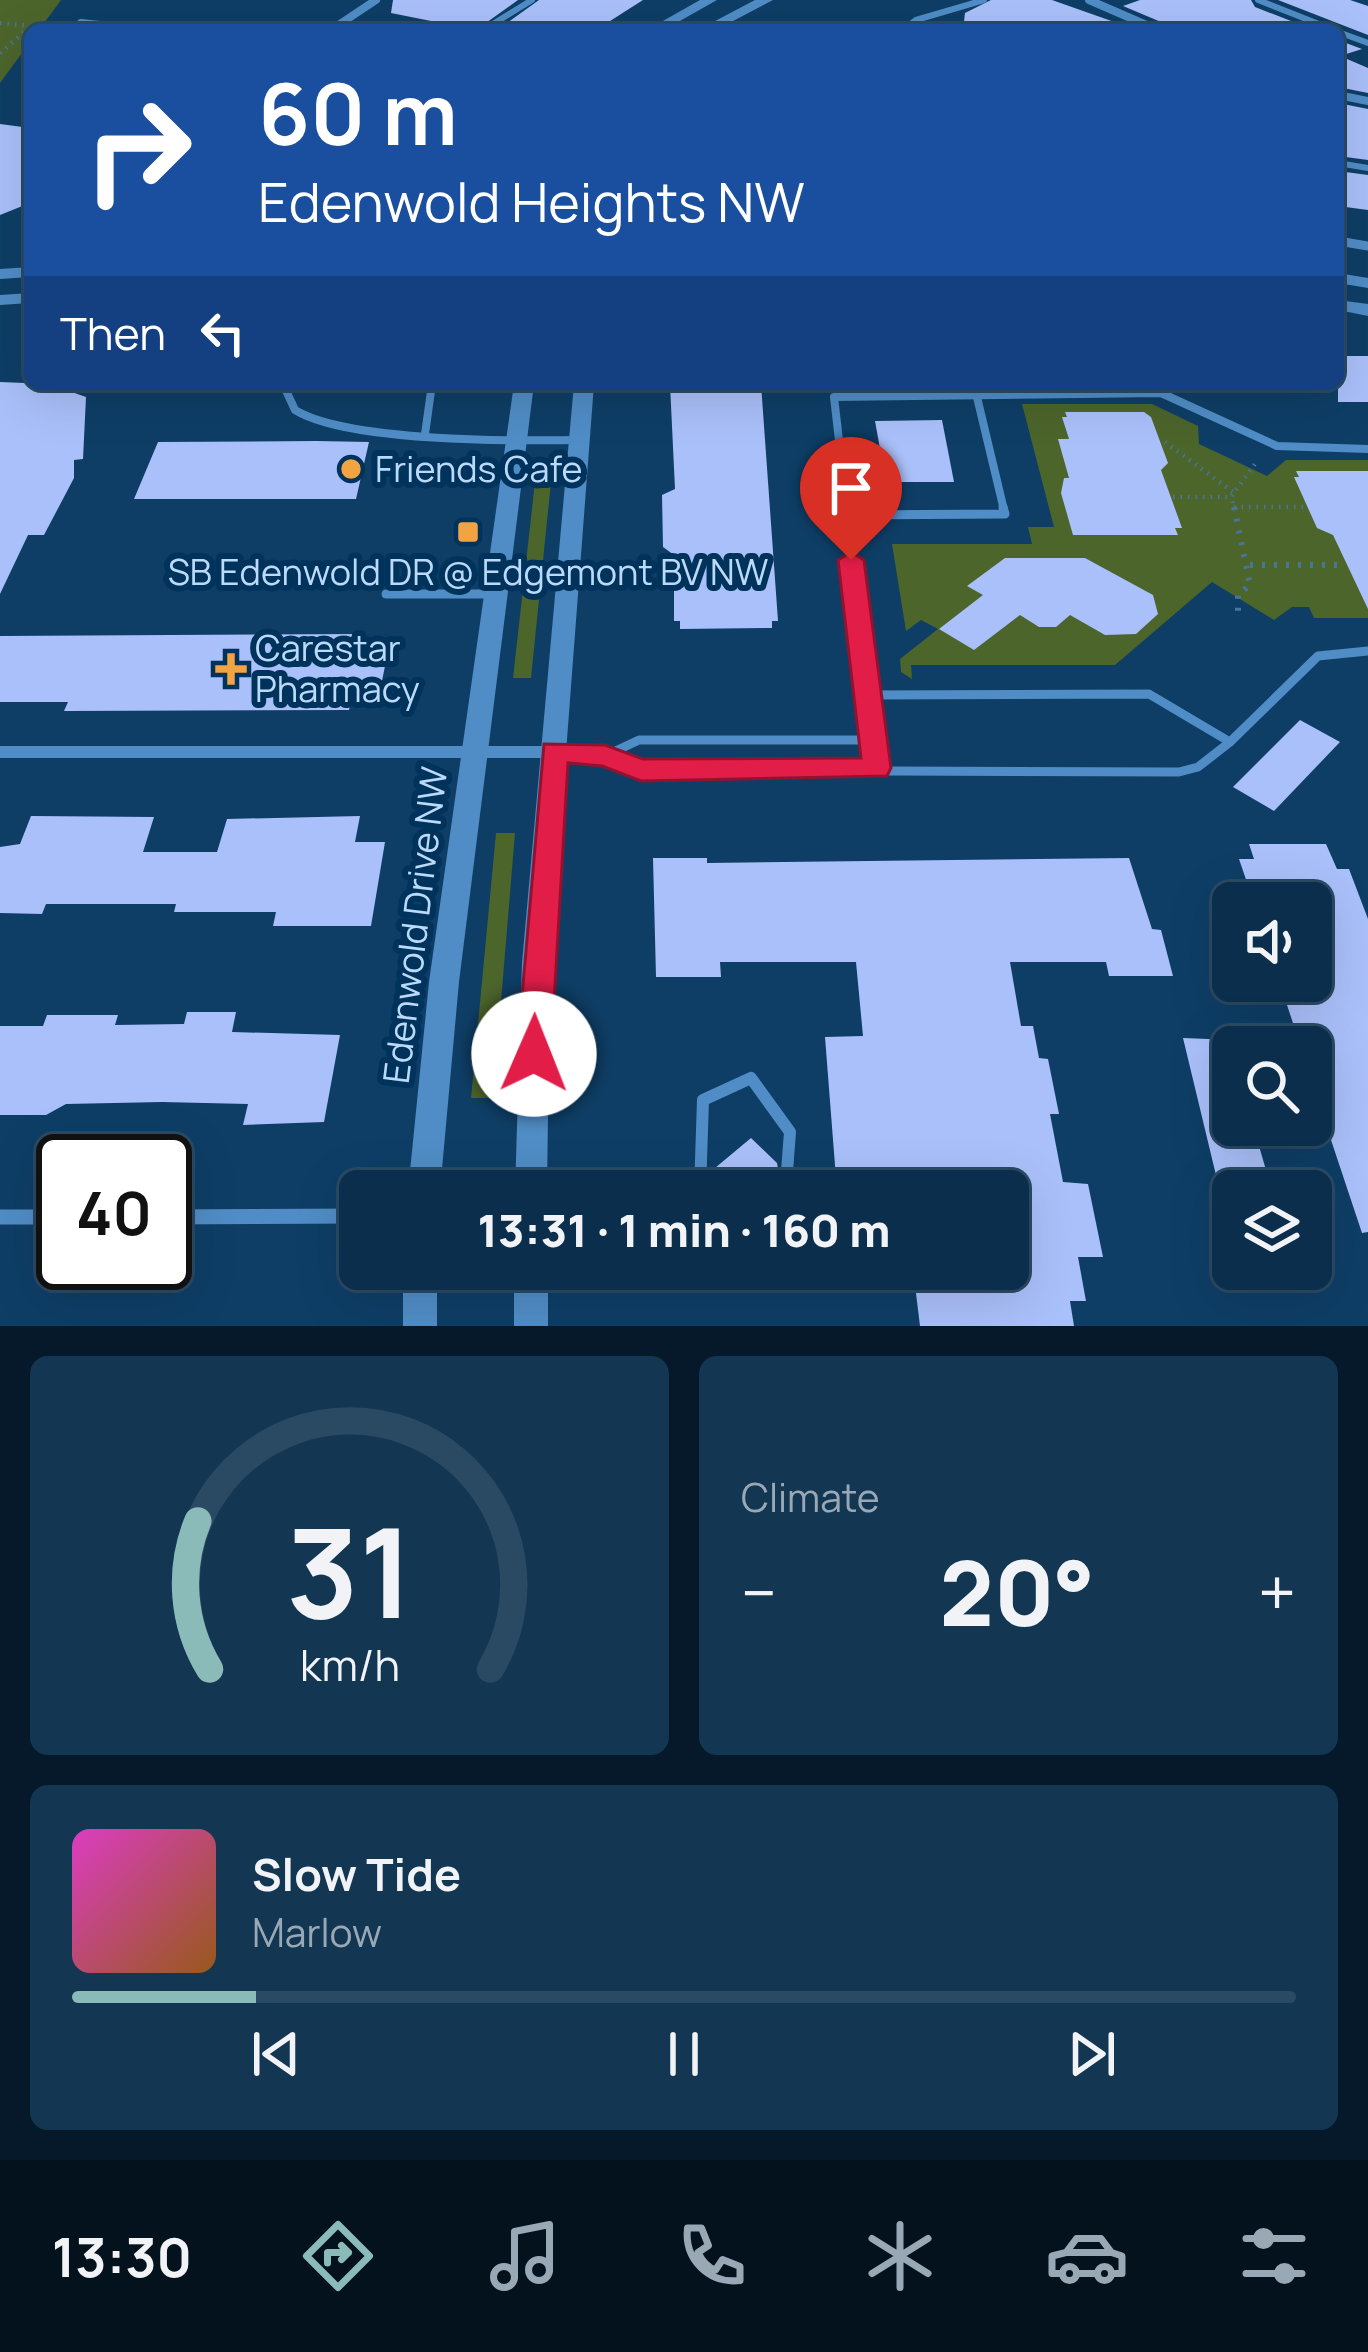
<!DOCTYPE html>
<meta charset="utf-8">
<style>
:root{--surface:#0a2e4c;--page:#133653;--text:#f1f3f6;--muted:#99a8b5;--line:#2a4a64;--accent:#8bbbb9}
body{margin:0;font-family:Manrope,sans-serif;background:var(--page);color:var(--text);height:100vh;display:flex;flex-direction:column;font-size:45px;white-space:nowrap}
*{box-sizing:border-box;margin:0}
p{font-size:39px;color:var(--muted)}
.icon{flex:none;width:66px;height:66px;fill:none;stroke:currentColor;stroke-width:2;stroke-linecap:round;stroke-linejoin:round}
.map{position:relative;height:1326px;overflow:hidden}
.panel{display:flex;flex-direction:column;gap:30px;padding:30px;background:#06192a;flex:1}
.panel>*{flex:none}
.hud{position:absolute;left:24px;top:24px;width:1320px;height:366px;border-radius:18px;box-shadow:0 12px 48px #0002,0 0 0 3px var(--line);background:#1a4fa0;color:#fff;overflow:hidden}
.tools{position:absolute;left:1212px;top:882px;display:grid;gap:24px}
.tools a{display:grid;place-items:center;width:120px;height:120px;border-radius:18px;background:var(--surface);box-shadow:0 12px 48px #0002,0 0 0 3px var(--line);font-size:60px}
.speed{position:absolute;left:36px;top:1134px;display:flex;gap:24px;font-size:60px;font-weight:700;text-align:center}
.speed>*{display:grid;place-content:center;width:156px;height:156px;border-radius:50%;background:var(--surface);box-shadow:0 12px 48px #0002,0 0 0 3px var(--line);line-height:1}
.speed .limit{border:6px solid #111;border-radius:18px;background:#fff;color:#111}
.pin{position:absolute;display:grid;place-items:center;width:102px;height:102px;color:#fff;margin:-123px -51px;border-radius:50% 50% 50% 0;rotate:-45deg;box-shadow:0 0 12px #0007}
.pin .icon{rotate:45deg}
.me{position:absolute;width:132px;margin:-66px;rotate:1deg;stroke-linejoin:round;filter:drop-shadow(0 0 9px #0008)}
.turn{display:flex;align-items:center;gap:42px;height:252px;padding:0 36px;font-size:54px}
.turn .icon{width:156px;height:156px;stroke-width:2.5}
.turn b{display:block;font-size:84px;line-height:102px}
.then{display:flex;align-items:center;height:114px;padding:0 36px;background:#0003;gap:24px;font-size:45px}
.big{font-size:90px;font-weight:800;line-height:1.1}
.panel .tile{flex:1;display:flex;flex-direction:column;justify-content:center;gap:18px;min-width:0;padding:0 42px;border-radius:18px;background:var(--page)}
.panel .dial{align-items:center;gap:0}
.dial svg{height:312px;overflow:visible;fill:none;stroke:var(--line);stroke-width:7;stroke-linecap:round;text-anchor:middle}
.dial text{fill:var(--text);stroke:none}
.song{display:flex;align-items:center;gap:36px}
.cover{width:144px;height:144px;border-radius:18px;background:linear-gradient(135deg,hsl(310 70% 55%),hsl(30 70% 35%))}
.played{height:12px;border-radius:6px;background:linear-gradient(90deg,var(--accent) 15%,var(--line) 15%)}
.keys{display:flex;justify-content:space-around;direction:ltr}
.heat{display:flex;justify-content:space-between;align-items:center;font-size:66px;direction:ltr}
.panel .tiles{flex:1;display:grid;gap:30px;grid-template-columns:1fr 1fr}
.tile:last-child{grid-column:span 2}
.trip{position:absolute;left:339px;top:1170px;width:690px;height:120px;border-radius:18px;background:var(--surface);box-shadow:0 12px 48px #0002,0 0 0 3px var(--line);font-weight:800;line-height:120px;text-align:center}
.menu{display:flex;height:192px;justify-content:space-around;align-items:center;background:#04121e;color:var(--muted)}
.menu .icon{width:84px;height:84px}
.menu .current{color:var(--accent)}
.menu b{font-size:54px;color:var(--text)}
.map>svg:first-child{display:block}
.green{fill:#4c652b}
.building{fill:#aac0fa}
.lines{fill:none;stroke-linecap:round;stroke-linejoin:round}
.path-far1{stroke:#4b7499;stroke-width:4.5;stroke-dasharray:1.5 6;stroke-linecap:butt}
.path{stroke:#4b7499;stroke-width:6;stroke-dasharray:3 9;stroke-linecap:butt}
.lane-far3{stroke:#508dc6;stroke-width:6}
.lane-far2{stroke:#508dc6;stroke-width:8}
.lane-far1{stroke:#508dc6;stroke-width:9}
.lane{stroke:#508dc6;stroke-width:12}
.street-far3{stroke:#508dc6;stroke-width:8}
.street-far2{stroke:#508dc6;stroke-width:9}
.street-far1{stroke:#508dc6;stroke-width:12}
.street{stroke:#508dc6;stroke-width:15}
.secondary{fill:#508dc6;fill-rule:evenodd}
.route{fill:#e11d48;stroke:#92132f;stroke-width:3}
.poi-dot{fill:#f3a442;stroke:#00335b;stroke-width:4.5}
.labels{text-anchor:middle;stroke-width:12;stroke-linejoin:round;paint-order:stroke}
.poi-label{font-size:36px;fill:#bbd9f8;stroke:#00335b;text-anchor:start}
.street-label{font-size:36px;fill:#bbd9f8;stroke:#00335b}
</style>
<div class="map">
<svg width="1368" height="1326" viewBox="0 0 1368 1326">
<rect width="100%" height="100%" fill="#0e3e66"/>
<g class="green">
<polygon points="0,0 61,0 39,30 30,30 30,42 0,83"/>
<polygon points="1022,404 1152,404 1198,426 1199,444 1267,476 1286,460 1368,460 1368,618 1314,618 1309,607 1292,607 1274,620 1212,582 1115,665 911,665 912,679 901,672 900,659 938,629 921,620 906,631 892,544 1032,544 1028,527 1054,527"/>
<polygon points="535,482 551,482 531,678 513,678"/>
<polygon points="496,833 515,833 493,1098 471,1098"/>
</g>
<g class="building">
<polygon points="393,0 518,0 476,30 391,13"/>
<polygon points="539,0 643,0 596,30 497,30"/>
<polygon points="991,0 1052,0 1137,30 963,30 965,13"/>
<polygon points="1140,0 1251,0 1255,7 1314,30 1166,30 1161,22 1123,6"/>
<polygon points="1278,0 1350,0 1368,6 1368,35"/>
<polygon points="1338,40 1362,49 1340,56 1368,68 1368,93 1338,87"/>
<polygon points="1338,103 1368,109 1368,160 1338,156"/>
<polygon points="0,124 30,128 30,203 0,215"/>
<polygon points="1338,171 1368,175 1368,210 1338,206"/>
<rect x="1338" y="356" width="30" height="46"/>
<polygon points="0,382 49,384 86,397 83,459 74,460 74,478 44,535 28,535 0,594"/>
<polygon points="670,384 761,384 778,621 772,621 772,628 680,629 680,621 674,621 674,555 663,547 662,495 675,489"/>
<polygon points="1065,412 1144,412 1151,417 1168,463 1161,470 1182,528 1175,528 1178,535 1073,535 1061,493 1064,478 1069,478 1058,439 1069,439 1062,417 1067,417"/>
<polygon points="942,420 954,482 886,482 875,421"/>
<polygon points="158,442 316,441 369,442 356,499 134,499"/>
<polygon points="1296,471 1368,471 1368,609 1333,535 1317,528 1294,477 1299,477"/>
<polygon points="1005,558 1085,558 1153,595 1158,614 1136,634 1105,635 1070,615 1056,627 1039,627 1020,615 974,650 939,629 983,595 967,586"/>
<polygon points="365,634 363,642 375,642 373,651 388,651 380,691 366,691 364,700 351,700 349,710 64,711 68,702 0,702 0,636"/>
<polygon points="1300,720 1340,742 1274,811 1233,787"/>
<polygon points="31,816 154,817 143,852 217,852 227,819 360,816 355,842 385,842 371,926 273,926 276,912 174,912 176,904 46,904 42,914 0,913 0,847 20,844"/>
<polygon points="1249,844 1326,844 1337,869 1349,869 1368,919 1368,1232 1362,1233 1311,1080 1311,1047 1301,1047 1279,981 1311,981 1311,903 1254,903 1239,859 1254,859"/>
<polygon points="653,858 707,858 707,863 1129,858 1152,929 1161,930 1173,976 1109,976 1106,962 1010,962 1021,1026 1033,1026 1039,1058 1048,1059 1059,1114 1050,1114 1063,1182 1088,1184 1103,1257 1078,1257 1086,1301 1070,1301 1074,1326 920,1326 913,1269 1008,1269 1008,1191 837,1191 825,1037 863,1036 856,962 720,962 721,977 656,977"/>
<polygon points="187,1012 236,1012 232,1032 340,1035 324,1122 243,1125 248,1104 162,1102 66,1104 46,1115 0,1115 0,1026 43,1026 47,1015 118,1015 115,1025 184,1024"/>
<polygon points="1183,1038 1233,1040 1233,1125 1253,1125 1272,1191 1221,1196"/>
<polygon points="751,1138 777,1163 780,1179 794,1178 808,1191 739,1191 715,1168"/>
</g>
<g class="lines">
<g class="path-far1">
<polyline points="0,23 45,27"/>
<polyline points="0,53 30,27"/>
<polyline points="1165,442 1233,492"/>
<polyline points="1173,497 1231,497"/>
<polyline points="1234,507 1305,507"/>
<polyline points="1235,510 1231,497 1257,461"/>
</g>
<g class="path">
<polyline points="1234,507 1250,585 1238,595 1238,614"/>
<polyline points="1250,565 1345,565"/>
</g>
<g class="lane-far3">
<polyline points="1258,0 1334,30"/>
<polyline points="483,30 532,0"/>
<polyline points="903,30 916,20 984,0"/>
<polyline points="1338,32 1368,43"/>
<polyline points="1338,163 1368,168"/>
</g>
<g class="lane-far2">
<path d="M 283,384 L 295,410 C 347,442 516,441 580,440"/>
<polyline points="976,393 1004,510"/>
<polyline points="425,434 432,384"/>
<polyline points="847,510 834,397 1161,393 1277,446 1368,449"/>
</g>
<g class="lane-far1">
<polyline points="847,507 877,768"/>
<polyline points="846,515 1005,514 1003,507"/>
<polyline points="386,594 495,594"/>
<polyline points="865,695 1149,694 1230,742"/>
<polyline points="557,752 605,756 641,770 1179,772 1198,767 1230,742 1318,656 1368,651"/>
<polyline points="605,756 639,740 872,740"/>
</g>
<polyline class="lane" points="700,1191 703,1100 751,1078 790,1132 787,1171"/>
<g class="street-far3">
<polyline points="1089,0 1158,30"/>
<polyline points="81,23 147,30"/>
<polyline points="331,30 376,0"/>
<polyline points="1338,95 1368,101"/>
</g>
<polyline class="street-far2" points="1338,241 1368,246"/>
<polyline class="street-far1" points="0,752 554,752"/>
<g class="street">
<polyline points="0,1217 63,1217"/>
<polyline points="165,1217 360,1216"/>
</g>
<g class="secondary">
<polygon points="700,0 717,0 664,30 647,30"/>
<polygon points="755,0 773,0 716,30 698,30"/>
<polygon points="30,267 30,277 0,279 0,269"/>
<polygon points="1338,273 1368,278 1368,288 1338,283"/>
<polygon points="30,293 30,303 0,305 0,295"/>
<polygon points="1338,300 1368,304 1368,316 1338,310"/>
<polygon points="514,384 534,384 459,982 440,1191 408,1191 429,982"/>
<polygon points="574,384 594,384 550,963 547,1191 515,1191 522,963"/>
<rect x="403" y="1269" width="34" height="57"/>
<rect x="514" y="1269" width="34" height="57"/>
</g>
</g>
<polygon class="route" points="851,552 864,560 891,768 887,776 641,781 602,766 568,763 551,1054 546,1065 534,1069 522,1065 517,1054 544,744 605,745 643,759 861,758 838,560"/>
<g class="poi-dot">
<circle cx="351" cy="469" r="12"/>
<rect x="456" y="520" width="24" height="24" rx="6"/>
<path d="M225 651h12v12h12v12h-12v12h-12v-12h-12v-12h12z"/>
</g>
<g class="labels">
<g class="poi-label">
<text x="375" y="482">Friends Cafe</text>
<text x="468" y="585" text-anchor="middle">SB Edenwold DR @ Edgemont BV NW</text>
<text x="255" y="661">Carestar<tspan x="255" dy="41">Pharmacy</tspan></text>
</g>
<g class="street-label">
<text transform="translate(415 925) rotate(-83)" y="13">Edenwold Drive NW</text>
</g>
</g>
</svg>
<div class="tools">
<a><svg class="icon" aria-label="sound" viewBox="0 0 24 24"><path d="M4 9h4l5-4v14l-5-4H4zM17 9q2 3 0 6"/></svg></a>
<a><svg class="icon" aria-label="search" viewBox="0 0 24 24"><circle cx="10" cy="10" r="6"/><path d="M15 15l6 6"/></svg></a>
<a><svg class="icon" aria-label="layers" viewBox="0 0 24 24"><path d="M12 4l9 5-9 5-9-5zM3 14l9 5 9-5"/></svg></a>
</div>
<div class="speed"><div class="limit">40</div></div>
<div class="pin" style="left:851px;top:560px;background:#d93025"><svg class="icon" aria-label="arrive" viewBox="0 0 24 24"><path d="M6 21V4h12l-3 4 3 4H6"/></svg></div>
<svg class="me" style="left:534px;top:1054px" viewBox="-20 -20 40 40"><circle r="19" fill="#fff"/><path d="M0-13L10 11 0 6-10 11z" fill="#e11d48"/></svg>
<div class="trip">13:31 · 1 min · 160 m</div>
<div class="hud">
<div class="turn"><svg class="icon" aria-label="right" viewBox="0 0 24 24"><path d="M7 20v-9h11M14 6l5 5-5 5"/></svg><div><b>60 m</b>Edenwold Heights NW</div></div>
<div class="then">Then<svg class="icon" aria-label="left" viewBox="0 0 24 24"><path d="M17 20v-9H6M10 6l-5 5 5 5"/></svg></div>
</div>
</div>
<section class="panel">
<div class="tiles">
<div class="tile dial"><svg viewBox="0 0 100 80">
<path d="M14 69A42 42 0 1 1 86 69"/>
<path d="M14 69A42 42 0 0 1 11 31" stroke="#8bbbb9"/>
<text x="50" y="56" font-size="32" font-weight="700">31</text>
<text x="50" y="72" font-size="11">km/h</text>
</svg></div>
<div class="tile"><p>Climate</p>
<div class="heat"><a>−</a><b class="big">20°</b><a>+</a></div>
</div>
<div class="tile">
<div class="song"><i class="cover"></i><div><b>Slow Tide</b><p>Marlow</p></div></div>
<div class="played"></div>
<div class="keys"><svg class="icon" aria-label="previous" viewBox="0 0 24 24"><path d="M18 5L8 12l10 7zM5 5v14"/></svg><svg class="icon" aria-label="pause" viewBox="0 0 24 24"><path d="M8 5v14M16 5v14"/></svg><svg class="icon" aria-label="next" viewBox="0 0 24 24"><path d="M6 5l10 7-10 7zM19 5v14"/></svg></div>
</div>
</div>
</section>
<nav class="menu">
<b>13:30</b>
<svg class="icon current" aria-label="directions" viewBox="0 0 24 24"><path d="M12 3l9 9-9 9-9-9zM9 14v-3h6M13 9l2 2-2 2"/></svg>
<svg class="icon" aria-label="music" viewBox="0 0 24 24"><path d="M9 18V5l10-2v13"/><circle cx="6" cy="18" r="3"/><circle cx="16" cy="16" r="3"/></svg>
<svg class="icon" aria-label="phone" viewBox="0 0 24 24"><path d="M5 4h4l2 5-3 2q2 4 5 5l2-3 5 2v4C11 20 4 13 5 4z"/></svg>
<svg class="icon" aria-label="climate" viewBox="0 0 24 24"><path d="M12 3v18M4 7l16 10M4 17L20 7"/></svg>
<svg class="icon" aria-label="car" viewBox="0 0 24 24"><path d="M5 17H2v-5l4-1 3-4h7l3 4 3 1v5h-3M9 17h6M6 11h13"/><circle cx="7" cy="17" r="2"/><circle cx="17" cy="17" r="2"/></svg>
<svg class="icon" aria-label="filters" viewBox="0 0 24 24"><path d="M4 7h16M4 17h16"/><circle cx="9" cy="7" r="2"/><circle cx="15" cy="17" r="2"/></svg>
</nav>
